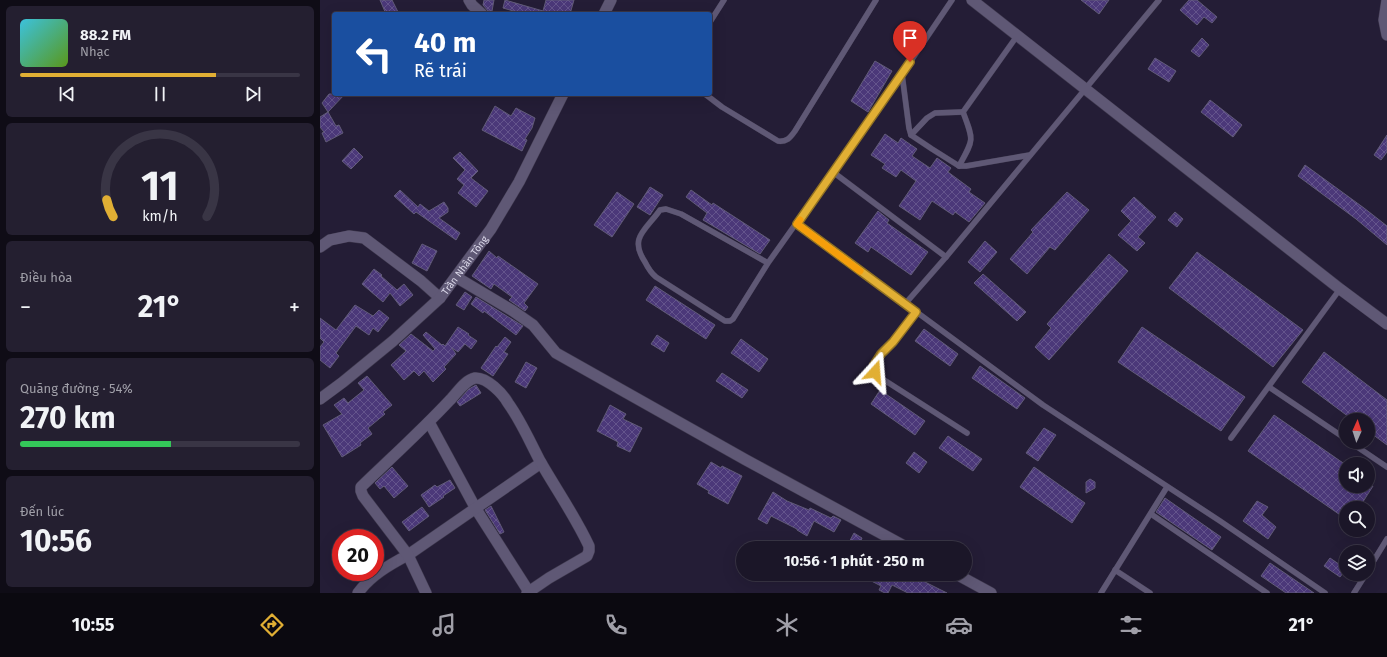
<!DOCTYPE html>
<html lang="vi">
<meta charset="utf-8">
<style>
:root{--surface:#1b1628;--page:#241f30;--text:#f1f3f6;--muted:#a09fa8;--line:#393545;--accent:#e1af34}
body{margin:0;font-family:"Fira Sans",sans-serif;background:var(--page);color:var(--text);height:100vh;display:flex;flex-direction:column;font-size:15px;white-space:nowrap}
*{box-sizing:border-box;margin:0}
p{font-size:13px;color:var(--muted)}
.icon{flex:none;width:22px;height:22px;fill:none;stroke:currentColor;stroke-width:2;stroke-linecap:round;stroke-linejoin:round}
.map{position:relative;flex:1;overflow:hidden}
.sheet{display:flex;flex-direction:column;gap:6px;padding:6px;background:#0f0c16;width:320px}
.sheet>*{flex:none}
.top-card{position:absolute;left:12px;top:12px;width:380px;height:84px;border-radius:4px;box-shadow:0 4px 16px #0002,0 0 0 1px var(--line);background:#1a4fa0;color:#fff;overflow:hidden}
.needle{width:26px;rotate:3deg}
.buttons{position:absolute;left:1019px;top:413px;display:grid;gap:8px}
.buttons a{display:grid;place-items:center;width:36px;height:36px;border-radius:50%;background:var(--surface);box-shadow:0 4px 16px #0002,0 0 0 1px var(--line);font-size:20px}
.speed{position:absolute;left:12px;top:529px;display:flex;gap:8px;font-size:20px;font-weight:700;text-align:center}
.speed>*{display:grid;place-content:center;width:52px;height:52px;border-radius:50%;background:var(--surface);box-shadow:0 4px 16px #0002,0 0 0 1px var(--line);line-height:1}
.speed .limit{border:6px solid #d22;background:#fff;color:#111}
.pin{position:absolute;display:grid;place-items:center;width:34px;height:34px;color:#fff;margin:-41px -17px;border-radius:50% 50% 50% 0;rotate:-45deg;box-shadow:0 0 4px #0007}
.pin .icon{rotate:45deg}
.me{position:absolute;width:44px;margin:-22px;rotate:19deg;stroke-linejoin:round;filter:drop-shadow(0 0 3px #0008)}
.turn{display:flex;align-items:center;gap:14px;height:84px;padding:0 16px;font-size:18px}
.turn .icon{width:52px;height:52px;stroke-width:2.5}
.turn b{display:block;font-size:28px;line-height:34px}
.big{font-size:30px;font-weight:700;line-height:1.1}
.sheet .widget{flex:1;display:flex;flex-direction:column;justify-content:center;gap:6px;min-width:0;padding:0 14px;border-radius:6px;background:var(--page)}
.sheet .dial{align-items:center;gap:0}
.dial svg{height:104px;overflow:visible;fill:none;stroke:var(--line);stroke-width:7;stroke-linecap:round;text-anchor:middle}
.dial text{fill:var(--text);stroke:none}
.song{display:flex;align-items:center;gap:12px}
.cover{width:48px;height:48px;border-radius:6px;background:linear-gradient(135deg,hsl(190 70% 55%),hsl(90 70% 35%))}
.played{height:4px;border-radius:2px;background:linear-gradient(90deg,var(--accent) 70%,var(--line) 70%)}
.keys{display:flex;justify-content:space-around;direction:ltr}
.heat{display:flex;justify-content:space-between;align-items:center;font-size:22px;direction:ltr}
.charge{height:6px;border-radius:3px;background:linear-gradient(90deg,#34c759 54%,var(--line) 0)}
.trip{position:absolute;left:416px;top:541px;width:236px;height:40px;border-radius:20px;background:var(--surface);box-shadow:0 4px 16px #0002,0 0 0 1px var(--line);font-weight:700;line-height:40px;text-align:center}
.menu{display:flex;height:64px;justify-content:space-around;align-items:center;background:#0b0910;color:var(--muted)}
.menu .icon{width:28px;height:28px}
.menu .active{color:var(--accent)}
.menu b{font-size:18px;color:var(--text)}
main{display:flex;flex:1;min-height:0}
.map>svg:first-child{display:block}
.building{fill:url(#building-cross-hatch);stroke:#615b78}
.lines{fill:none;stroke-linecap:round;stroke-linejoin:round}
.service-casing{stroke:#3f394e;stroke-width:6}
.minor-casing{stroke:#3f394e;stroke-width:12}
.tertiary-casing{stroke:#3f394e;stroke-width:12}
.service{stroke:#5f5875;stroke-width:5.5}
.minor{stroke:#5f5875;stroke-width:11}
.tertiary{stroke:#5f5875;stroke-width:11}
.route-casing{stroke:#927222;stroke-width:10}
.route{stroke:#e1af34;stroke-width:7}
.slow{stroke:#f59e0b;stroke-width:7}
.labels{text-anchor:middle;stroke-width:4;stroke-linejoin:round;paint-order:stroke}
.street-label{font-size:10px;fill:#dcd9ea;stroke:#0c0a15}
</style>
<main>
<section class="sheet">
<div class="widget">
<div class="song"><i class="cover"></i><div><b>88.2 FM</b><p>Nhạc</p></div></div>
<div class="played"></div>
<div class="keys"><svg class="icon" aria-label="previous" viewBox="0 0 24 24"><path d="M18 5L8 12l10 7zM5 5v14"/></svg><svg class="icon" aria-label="pause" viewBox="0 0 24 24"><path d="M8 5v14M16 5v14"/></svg><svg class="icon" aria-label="next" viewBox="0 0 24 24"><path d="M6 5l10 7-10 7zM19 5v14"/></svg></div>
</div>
<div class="widget dial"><svg viewBox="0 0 100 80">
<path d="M14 69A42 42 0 1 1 86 69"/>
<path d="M14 69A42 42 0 0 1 9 56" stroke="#e1af34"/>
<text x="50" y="56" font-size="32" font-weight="700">11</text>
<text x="50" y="72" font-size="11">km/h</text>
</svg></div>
<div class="widget"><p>Điều hòa</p>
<div class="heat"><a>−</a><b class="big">21°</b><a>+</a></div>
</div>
<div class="widget"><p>Quãng đường · 54%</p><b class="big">270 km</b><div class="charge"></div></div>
<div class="widget"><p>Đến lúc</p><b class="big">10:56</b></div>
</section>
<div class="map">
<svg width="1067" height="593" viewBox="0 0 1067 593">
<defs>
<pattern id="building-cross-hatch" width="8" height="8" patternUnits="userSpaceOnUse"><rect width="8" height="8" fill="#4b3879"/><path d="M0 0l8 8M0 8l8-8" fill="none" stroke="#64548c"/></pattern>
</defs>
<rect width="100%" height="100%" fill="#241d36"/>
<g class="building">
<polygon points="60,0 72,0 79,14 66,14"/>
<polygon points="164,0 174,0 172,11 168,11 163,5"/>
<polygon points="185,0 223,11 226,0 254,0 250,14 204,14 183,8"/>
<polygon points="761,0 789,0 779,14"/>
<polygon points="869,0 877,0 897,17 892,23 884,17 877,25 860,10"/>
<polygon points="882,38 889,45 879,57 871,51"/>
<polygon points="835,58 856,71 849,82 828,69"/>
<polygon points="555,61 572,71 548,112 531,101"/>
<polygon points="9,94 25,94 8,112 16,126 19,125 23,133 6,142 2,133 4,132 0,127 0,117 8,112 2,103"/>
<polygon points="890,100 922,125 913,137 881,112"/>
<polygon points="175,106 191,116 196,108 215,118 212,128 205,139 207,140 202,151 162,130"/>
<polygon points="565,134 578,143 581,138 597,149 592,156 610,168 617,158 631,168 628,172 651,189 649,192 665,203 649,222 635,212 633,215 612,201 600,220 579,206 596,181 581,170 576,177 562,168 565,164 551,155"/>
<polygon points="1067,135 1067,152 1061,160 1054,155"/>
<polygon points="34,148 43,157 31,169 22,161"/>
<polygon points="140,152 158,171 151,178 168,191 156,207 138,193 144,185 137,179 145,170 133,158"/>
<polygon points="985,165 1044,208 1067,226 1067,245 1036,219 978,176"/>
<polygon points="330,187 343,195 330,215 317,207"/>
<polygon points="80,190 98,207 100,204 109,211 124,202 128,208 128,212 119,218 140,233 136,240 96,212 94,214 74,196"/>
<polygon points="371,190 392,205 393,203 450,240 440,254 383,220 387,213 366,197"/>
<polygon points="297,192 314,204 292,237 274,225"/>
<polygon points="747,192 769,210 735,250 730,247 707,274 690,259 713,232 711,230"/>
<polygon points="814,197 836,217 818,237 825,243 817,251 798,235 811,221 801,211"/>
<polygon points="558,211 569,220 567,223 608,252 591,275 551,247 548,252 535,243"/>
<polygon points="855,212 863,219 857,227 848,220"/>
<polygon points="665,241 677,252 660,272 648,262"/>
<polygon points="102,244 117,251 107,271 92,263"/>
<polygon points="169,251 177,258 178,256 218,284 204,303 208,307 205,311 189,300 192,297 174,284 171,289 152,276"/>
<polygon points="877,252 983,330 953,367 849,288"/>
<polygon points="789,254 808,271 729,360 715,347 731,328 727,324"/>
<polygon points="54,269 62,275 61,276 77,290 84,284 93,295 80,306 70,293 63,302 42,284"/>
<polygon points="663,274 706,312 697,321 654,283"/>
<polygon points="335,286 395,325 386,339 326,300"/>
<polygon points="145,292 152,297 144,310 136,305"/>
<polygon points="156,297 203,326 196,335 164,311 163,313 151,304"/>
<polygon points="35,305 53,316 59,310 69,318 58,332 53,328 49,335 36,326 16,353 19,356 10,368 0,360 0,347 4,342 0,338 0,318 16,330"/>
<polygon points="138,327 149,334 148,335 157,341 151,349 145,344 138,352 132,348 136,354 124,367 126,369 113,382 104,371 99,376 94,371 84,380 71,365 86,351 79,345 91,334 113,351 115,349 103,335 106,332 122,345 123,344 125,346"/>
<polygon points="822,327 925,397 901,431 798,362"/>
<polygon points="604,329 638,354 630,366 595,341"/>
<polygon points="337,335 349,343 344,352 331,344"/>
<polygon points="185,337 191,342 184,352 188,354 173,376 161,368 176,346 177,347"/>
<polygon points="421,339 448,359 439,372 411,353"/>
<polygon points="1004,352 1067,400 1067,445 1048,431 1048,420 1033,420 982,382"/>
<polygon points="206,362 217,368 206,388 195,382"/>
<polygon points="660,366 705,398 697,409 652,378"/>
<polygon points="402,373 428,390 422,398 396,381"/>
<polygon points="47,376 72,405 63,412 65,414 48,428 52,434 40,443 41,445 22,457 3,425 22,414 14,405 24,398 28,403 44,390 38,383"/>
<polygon points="156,385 161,393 140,406 137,402 149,389"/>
<polygon points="560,390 605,421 595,435 551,404"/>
<polygon points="290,405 306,414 303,419 322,428 310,452 297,446 298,442 277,431"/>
<polygon points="954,415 1026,465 1026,486 1053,486 1039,508 1026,508 1026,519 928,451"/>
<polygon points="724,428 736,435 718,461 706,453"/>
<polygon points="628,436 662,459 653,471 619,448"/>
<polygon points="594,452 607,462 599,473 586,463"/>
<polygon points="391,462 401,468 402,466 422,476 408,504 388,493 389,491 377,484"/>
<polygon points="72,467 88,486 74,498 64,486 60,489 55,483"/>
<polygon points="714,467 765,503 752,523 700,487"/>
<polygon points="770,479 775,482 775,488 766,493 766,482"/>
<polygon points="130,480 135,488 123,496 124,497 109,507 101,495 115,485 117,487"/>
<polygon points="453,492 467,501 489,510 490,508 511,518 513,516 521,520 514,532 494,521 487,536 477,530 477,529 451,516 447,524 438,519"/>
<polygon points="845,498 901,537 892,550 836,512"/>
<polygon points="937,501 948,507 942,515 956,527 948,539 923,521"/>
<polygon points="171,506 184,532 180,534 165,510"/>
<polygon points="102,507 109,516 89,531 82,522"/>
<polygon points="534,533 542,538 538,548 526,548"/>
<polygon points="1010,558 1026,569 1020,577 1004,566"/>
<polygon points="950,563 994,593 966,593 941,576"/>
<polygon points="538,574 602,574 599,579 627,593 588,593 572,585 568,593 565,593 559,590 561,586"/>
</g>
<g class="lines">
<defs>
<g id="service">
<polyline points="390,22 404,0"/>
<polyline points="582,74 589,128 591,135 612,149 639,166 646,166 710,155"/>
<path d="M 385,94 L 402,107 L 458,141 C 467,142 470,138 475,131 L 556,0"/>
<polyline points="643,112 697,36"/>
<polyline points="591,135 607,118 615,113 643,112"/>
<path d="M 639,166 C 654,139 654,141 643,112"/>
<polyline points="513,172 626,257"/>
<polyline points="477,224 723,405 900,521 1005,593"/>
<path d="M 448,263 L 361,214 L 346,209 L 340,210 L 337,214 C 323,232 310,239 325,262 C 328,268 331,273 336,277 L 405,321 L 410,321 L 413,319 L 448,263 L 582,74 L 632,0"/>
<polyline points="585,304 626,257 839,0"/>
<polyline points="596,312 573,342 561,354 554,365 555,372 561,378 647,433"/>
<polyline points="949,387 1026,439"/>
<polyline points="911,438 1020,289"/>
<polyline points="1030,442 1067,467"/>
<polyline points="831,514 947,593"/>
<polyline points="795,570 830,593"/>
<polyline points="1048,570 1067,539"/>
<polyline points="781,593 847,487"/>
<polyline points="1034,593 1046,574"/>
</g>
<g id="minor">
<polyline points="149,0 152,5 162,14"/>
<polyline points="652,0 1020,289 1067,324"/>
<polyline points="1067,0 1064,20 1067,35"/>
<polyline points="0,247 10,240 29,236 44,238 101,281 120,298"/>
<polyline points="136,277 193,311 213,325 236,353 426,460 588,548"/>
<polyline points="109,422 156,509 209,592"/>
<polyline points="636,574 671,593"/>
<path d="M 38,593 C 50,576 69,565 88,555 L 221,463"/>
<path d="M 106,593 L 88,555 L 43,496 L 41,491 L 41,487 C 71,458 102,430 130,400 C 137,393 145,380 155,378 C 167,377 183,394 188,403 C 201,421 210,442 220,461 C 236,489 255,516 269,546 L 269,551 L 267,556 L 229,578 L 207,593"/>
</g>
<g id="tertiary">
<polyline points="284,14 291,0"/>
<path id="s1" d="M 0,399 L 23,382 L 73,341 L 120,298 L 171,229 L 199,182 L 243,94"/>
</g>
</defs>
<use href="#service" class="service-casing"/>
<use href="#minor" class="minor-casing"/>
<use href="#tertiary" class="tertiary-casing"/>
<use href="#service" class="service"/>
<use href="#minor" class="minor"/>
<use href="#tertiary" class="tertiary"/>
</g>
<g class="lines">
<defs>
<polyline id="route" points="555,372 554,365 561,354 573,342 596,312 477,224 590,62"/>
</defs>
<use href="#route" class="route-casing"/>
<use href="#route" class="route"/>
<polyline class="slow" points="480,220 477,224 540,271"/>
</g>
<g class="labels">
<g class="street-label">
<text dy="4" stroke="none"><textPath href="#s1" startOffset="198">Trần Nhân Tông</textPath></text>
</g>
</g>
</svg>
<div class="buttons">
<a><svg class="needle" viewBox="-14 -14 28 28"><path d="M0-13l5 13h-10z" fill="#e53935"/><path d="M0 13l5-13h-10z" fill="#a09fa8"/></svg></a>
<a><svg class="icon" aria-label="sound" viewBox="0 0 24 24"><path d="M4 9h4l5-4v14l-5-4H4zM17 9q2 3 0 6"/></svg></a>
<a><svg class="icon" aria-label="search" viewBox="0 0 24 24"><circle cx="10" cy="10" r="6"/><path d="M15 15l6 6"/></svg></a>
<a><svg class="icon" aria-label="layers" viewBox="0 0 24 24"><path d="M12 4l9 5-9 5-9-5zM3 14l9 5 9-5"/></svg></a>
</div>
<div class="speed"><div class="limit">20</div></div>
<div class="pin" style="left:590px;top:62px;background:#d93025"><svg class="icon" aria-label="arrive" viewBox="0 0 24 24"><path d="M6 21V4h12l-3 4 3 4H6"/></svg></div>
<svg class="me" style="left:555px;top:372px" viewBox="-20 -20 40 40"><path d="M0-17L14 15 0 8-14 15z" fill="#e1af34" stroke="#fff" stroke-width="4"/></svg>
<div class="trip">10:56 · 1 phút · 250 m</div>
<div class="top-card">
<div class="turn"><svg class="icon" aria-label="left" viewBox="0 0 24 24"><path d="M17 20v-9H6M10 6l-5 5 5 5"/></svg><div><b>40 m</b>Rẽ trái</div></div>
</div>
</div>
</main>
<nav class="menu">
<b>10:55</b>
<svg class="icon active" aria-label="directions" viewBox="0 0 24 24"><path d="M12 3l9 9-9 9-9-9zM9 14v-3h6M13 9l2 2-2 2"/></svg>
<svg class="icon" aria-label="music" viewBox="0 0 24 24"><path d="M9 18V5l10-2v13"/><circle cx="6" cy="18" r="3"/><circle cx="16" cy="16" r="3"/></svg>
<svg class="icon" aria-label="phone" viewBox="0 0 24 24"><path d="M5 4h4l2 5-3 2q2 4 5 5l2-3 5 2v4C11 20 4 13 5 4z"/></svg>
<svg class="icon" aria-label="climate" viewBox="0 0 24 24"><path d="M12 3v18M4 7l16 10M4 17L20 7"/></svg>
<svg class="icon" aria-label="car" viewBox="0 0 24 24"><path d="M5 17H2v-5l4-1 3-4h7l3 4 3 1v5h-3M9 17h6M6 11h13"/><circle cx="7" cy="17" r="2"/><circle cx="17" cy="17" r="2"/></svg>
<svg class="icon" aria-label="filters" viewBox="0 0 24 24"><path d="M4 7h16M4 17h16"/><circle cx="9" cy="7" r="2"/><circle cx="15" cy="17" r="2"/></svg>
<b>21°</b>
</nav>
